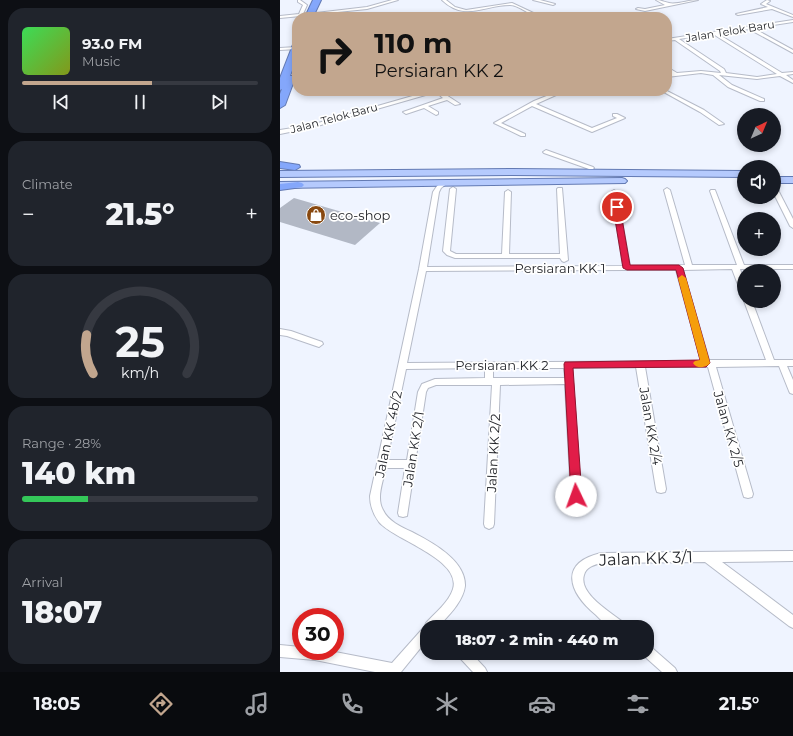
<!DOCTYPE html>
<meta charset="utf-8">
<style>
:root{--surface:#171b24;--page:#20242c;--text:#f1f3f6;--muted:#9ea1a6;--line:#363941;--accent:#c2a68e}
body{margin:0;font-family:Montserrat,sans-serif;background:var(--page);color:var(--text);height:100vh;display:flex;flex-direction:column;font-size:15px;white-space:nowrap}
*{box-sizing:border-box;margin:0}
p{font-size:13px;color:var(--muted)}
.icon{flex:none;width:22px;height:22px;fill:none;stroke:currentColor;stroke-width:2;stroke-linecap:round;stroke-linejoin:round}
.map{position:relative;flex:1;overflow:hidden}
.sheet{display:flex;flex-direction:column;gap:8px;padding:8px;background:#0d0f14;width:280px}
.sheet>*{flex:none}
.guide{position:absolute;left:12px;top:12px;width:380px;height:84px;border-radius:16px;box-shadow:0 2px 6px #0003;background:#c2a68e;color:#111;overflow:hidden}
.needle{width:26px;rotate:44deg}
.buttons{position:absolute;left:457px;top:108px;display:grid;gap:8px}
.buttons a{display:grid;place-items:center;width:44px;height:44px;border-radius:50%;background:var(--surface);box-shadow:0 2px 6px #0003;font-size:20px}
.speed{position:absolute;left:12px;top:608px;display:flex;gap:8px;font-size:20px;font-weight:700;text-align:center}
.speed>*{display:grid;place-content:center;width:52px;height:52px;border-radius:50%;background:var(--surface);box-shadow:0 2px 6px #0003;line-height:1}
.speed .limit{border:6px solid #d22;background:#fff;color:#111}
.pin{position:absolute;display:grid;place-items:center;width:34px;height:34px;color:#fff;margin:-17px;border:2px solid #fff;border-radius:50%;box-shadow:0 1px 4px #0007}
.me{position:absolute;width:44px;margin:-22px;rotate:357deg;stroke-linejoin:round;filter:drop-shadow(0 0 3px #0008)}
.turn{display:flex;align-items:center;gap:14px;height:84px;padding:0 16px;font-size:18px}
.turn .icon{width:52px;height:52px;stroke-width:2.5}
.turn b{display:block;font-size:28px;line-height:34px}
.big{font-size:30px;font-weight:800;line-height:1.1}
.sheet .widget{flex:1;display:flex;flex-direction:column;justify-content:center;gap:6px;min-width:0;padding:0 14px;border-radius:16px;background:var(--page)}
.sheet .dial{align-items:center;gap:0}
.dial svg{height:104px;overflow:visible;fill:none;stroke:var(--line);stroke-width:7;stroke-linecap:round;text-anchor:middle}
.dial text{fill:var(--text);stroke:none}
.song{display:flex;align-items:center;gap:12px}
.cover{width:48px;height:48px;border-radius:6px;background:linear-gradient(135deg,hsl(130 70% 55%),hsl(70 70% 35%))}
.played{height:4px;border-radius:2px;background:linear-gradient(90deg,var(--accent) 55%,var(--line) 55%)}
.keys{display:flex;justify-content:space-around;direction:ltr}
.heat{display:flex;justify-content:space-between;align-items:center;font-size:22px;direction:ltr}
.charge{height:6px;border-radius:3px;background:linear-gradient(90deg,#34c759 28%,var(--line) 0)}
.trip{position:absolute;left:140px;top:620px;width:234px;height:40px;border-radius:16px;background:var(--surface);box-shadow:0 2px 6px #0003;font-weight:800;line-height:40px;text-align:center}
.tab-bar{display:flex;height:64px;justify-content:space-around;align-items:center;background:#090b0e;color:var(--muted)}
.tab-bar .icon{width:28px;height:28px}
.tab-bar .selected{color:var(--accent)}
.tab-bar b{font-size:18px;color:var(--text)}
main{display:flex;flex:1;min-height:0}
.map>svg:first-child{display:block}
.building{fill:#b2b8c5}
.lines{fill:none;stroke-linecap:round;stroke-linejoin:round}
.street-casing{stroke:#b6bbc8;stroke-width:2}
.primary-casing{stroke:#637ab3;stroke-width:2}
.highway-casing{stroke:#637ab3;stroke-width:2}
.street{fill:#fff;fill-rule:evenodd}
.primary{fill:#b5cafd;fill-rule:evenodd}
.highway{fill:#84a7fb;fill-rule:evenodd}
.route{fill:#e11d48;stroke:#92132f}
.slow{fill:#f59e0b}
.labels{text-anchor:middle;stroke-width:3.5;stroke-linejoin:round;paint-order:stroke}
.far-street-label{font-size:11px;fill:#25272c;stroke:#fff}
.poi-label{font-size:13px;fill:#25272c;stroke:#fff;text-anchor:start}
.street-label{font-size:13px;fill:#25272c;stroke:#fff}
.near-street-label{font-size:16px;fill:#25272c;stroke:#fff}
</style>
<main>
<section class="sheet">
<div class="widget">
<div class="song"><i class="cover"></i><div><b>93.0 FM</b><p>Music</p></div></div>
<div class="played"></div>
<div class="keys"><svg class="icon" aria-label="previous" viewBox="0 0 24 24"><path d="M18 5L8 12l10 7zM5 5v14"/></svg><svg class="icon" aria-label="pause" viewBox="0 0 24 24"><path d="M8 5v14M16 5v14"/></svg><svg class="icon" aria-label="next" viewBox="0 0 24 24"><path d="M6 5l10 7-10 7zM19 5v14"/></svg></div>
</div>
<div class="widget"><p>Climate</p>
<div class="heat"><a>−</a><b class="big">21.5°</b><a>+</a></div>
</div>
<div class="widget dial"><svg viewBox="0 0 100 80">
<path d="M14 69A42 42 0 1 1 86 69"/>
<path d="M14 69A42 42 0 0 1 9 39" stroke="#c2a68e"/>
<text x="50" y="56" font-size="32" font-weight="700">25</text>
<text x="50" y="72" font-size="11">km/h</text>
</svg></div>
<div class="widget"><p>Range · 28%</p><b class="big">140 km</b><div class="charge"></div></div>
<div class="widget"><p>Arrival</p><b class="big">18:07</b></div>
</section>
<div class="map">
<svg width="513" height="672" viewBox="0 0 513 672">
<rect width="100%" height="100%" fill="#eff4ff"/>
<polygon class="building" points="14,198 100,223 75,245 0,222 0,208"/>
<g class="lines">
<defs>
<g id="street">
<polygon points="18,0 20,0 27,5 23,14 30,13 31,15 0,18 0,16 19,14 23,5 18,2"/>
<polygon points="112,0 118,0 87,9 38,14 36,13 87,7"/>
<path d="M 162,0 L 166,0 L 175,7 L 186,10 L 232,3 L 262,17 C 250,17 240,5 230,5 C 204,5 185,22 162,0 Z"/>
<polygon points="253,0 260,0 275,4 273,5"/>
<path d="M 376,0 C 381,0 384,2 389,3 C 396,5 409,0 418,0 L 365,11 L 356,9 L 358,8 L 365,9 L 385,5 Z"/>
<polygon points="487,0 490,1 486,4 513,15 513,17 492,9 458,15 456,14 488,7 481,4"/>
<polygon points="309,13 322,17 309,15 293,17"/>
<path d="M 513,20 L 513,22 L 473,28 L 513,50 L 513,53 L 469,29 L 438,34 L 502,73 L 513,72 L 513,74 L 506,75 L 513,80 L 513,83 L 500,76 L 477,79 L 439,75 L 452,85 L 484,99 L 484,101 L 480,101 L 448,87 L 433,75 L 421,73 L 387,77 L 387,75 L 392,74 L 387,70 L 387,67 L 397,73 L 421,71 L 441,73 L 440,71 L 395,40 L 387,41 L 387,39 ZM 433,34 L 497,74 L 477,77 L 446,73 L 444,69 L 399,39 Z"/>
<polygon points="16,47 17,49 0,50 0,48"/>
<polygon points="150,91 160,91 180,104 175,105 167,100 148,106 158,112 158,114 156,115 144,108 126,114 123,112 163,98 156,92 34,127 0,134 0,130 31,125"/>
<polygon points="279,91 285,91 256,104 312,128 337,118 333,116 333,114 337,114 345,118 312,132 252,106 221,123 245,134 245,136 241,136 214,123 254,101"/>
<polygon points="382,91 387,91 424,110 444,124 439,125 420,112"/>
<polygon points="266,150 313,167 314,168 313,169 309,169 264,153 263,152"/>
<path d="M 165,181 L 168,183 L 161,188 L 159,192 L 147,267 L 343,266 L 331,192 L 334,190 L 337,192 L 350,266 L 405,265 L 384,190 L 387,188 L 390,190 L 412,265 L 457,265 L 430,191 L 431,190 L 435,190 L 464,265 L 513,265 L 513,269 L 460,269 L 464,281 L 464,292 L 460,290 L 452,269 L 403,270 L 429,360 L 486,360 L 464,301 L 472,301 L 494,360 L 513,360 L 513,366 L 507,366 L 513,380 L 513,394 L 510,393 L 509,391 L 499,366 L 436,367 L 473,494 L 472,497 L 468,498 L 464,497 L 463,494 L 428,367 L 365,367 L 386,489 L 385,492 L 381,493 L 377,492 L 376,489 L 356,367 L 292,368 L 301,496 L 300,499 L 296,500 L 292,499 L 291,496 L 285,384 L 220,385 L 214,524 L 213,527 L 209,529 L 205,527 L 204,524 L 212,385 L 156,385 L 148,388 L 146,392 L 127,516 L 123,517 L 119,516 L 118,513 L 125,468 L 106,468 C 103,481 96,498 103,510 C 108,521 121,527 132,532 C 151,542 186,560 185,586 C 183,602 168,616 158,627 L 147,627 L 147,640 L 121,672 L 95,672 L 35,660 L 0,657 L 0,645 L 21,647 L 21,651 L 50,651 L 112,663 L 145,626 L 146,623 C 155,613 169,602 173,589 C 182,559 114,540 99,522 C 93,514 90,505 90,496 L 139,269 L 153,192 L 157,186 ZM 347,270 L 396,270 L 421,361 L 127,363 L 146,271 ZM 205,368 L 205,378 L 155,379 L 142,384 L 138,392 L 127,460 L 107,460 L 126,369 ZM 213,368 L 284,368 L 285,378 L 213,378 Z"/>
<polygon points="173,187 176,189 170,251 176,254 222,254 225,192 228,190 231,192 229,254 280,254 277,189 278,188 282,188 288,260 284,262 282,261 280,258 175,258 167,255 163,251 170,189"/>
<polygon points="494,188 498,190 513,219 513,228 510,226 494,194"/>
<polygon points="0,329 11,331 42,342 43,344 39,347 7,336 0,335"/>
<path d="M 513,551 L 513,561 L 442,562 L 513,615 L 513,628 L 509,626 L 425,562 L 321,563 C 314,565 306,567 304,575 C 298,594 332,613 344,623 L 346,627 C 341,627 334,628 330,627 C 325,624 320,619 316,615 C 289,593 278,563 321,553 Z"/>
<polygon points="367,645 371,647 395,668 397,672 382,672 363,655 362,653 367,653"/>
<polygon points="177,653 191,653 205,668 207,672 193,672 179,657"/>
</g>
<g id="primary">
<polygon points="233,169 464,171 464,177 233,175 0,177 0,171"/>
<rect x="494" y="177" width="19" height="6"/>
<polygon points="342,178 345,179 347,181 345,183 0,188 0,182"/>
</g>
<g id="highway">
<polygon points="33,0 41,0 33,17 25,17"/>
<polygon points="14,42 17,42 17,56 10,76 14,76 15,78 5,105 0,108 0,94 2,89 0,90 0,78"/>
<polygon points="0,162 19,165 20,167 15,170 0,168"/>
<polygon points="18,182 22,183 24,185 22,187 0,190 0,184"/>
</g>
</defs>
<use href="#street" class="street-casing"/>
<use href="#primary" class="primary-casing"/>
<use href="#highway" class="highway-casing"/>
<use href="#street" class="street"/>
<use href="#primary" class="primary"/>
<use href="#highway" class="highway"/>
</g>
<polygon class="route" points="334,205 337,205 340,207 350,265 399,265 403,268 430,363 426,367 293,368 302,496 300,500 296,501 292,500 291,496 284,364 285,362 420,360 396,270 347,270 343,268 333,207"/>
<path class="slow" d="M 402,275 L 406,278 L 430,363 C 427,368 416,369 413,363 L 415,361 L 420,360 L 398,278 Z"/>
<defs>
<symbol id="shop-disc" viewBox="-11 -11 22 22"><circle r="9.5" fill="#88480f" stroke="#fff"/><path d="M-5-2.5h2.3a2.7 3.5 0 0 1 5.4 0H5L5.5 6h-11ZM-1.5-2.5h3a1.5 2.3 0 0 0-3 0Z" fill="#fff"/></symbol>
</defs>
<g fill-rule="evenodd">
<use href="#shop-disc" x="25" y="204" width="22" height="22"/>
</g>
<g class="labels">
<g class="far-street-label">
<text transform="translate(450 31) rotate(-9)" y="4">Jalan Telok Baru</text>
<text transform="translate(54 118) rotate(-15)" y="4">Jalan Telok Baru</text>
</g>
<g class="poi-label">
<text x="50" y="220">eco-shop</text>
</g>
<g class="street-label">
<text x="280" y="273">Persiaran KK 1</text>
<text x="222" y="370">Persiaran KK 2</text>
<text transform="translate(371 426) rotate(80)" y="5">Jalan KK 2/4</text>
<text transform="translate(449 429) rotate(74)" y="5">Jalan KK 2/5</text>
<text transform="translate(108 434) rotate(-78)" y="5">Jalan KK 4b/2</text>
<text transform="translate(133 449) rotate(-81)" y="5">Jalan KK 2/1</text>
<text transform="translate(213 453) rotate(-87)" y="5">Jalan KK 2/2</text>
</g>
<g class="near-street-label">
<text transform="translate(366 558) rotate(-2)" y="6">Jalan KK 3/1</text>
</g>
</g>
</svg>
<div class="buttons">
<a><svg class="needle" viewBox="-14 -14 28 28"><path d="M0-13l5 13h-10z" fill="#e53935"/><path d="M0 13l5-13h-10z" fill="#9ea1a6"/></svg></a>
<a><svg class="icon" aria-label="sound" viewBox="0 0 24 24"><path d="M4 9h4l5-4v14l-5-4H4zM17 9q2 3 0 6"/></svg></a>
<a>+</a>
<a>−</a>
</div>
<div class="speed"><div class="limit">30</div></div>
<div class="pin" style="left:337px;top:207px;background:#d93025"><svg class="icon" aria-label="arrive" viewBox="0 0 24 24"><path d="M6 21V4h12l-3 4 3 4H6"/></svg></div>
<svg class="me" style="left:296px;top:496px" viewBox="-20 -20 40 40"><circle r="19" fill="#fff"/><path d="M0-13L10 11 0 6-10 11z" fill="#e11d48"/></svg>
<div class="trip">18:07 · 2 min · 440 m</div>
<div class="guide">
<div class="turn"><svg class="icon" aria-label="right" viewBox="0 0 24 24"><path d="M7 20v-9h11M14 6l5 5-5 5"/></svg><div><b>110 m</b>Persiaran KK 2</div></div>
</div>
</div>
</main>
<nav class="tab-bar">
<b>18:05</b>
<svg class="icon selected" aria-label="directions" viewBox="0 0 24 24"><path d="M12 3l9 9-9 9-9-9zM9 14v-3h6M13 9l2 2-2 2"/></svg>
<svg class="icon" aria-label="music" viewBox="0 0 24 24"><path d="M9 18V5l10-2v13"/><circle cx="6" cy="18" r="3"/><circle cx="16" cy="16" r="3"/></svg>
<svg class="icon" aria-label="phone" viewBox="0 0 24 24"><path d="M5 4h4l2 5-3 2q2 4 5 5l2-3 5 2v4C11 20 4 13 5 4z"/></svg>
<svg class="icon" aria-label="climate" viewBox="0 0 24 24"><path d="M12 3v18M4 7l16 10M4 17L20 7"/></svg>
<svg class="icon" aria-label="car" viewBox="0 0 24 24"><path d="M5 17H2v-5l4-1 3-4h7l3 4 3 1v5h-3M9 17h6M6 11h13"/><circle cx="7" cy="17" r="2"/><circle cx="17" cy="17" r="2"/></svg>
<svg class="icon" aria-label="filters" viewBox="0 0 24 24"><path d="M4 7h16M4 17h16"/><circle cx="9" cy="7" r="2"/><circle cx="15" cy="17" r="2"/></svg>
<b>21.5°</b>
</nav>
